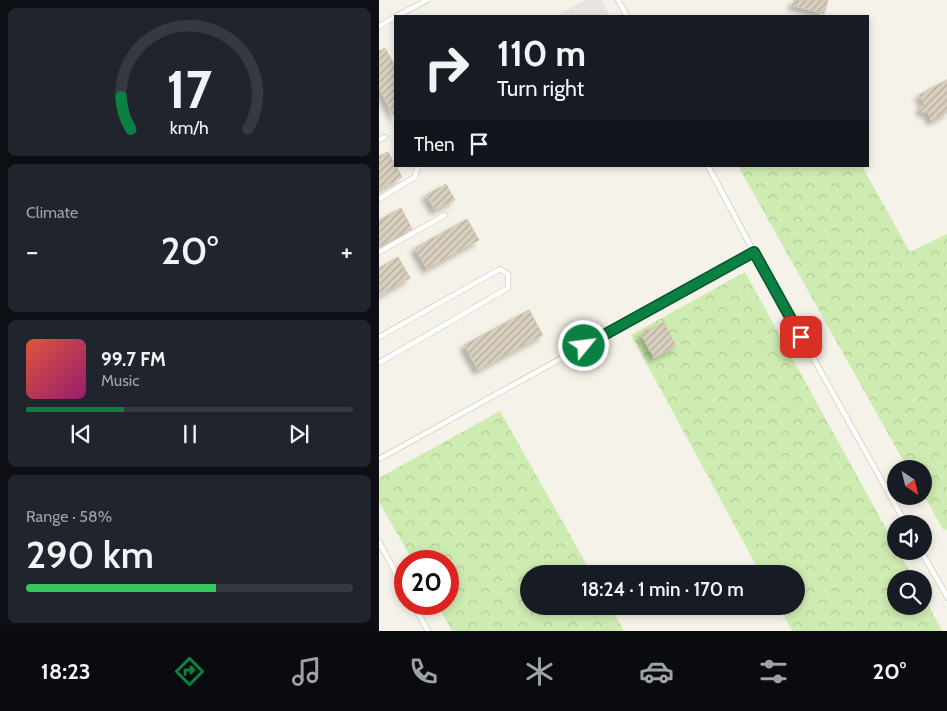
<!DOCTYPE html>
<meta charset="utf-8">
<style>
:root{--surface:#171b24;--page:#20242c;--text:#f1f3f6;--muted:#9ea1a6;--line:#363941;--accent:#0b8043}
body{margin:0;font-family:Cabin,sans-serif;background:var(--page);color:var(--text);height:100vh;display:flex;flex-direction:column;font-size:19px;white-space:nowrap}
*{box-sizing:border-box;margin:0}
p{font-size:16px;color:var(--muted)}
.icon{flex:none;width:28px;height:28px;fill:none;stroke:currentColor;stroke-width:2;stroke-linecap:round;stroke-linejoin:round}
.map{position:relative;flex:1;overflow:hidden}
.side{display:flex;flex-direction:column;gap:8px;padding:8px;background:#0d0f14;width:379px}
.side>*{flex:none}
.guide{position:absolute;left:15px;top:15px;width:475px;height:152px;border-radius:0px;box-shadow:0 2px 8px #0003;background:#171b24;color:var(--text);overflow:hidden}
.needle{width:32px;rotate:145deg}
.tools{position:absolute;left:508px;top:460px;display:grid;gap:10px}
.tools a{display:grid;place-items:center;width:45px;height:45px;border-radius:50%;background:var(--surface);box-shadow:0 2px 8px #0003;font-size:25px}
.speed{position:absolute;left:15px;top:550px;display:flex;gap:10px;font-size:25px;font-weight:700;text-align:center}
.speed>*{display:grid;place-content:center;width:65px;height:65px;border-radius:50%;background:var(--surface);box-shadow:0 2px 8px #0003;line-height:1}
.speed .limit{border:8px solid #d22;background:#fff;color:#111}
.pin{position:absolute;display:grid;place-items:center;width:42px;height:42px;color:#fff;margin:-21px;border-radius:10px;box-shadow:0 2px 8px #0006}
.me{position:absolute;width:55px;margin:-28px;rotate:61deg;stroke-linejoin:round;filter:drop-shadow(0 0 4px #0008)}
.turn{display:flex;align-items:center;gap:18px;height:105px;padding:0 20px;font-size:22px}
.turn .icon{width:65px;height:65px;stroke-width:2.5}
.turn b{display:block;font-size:35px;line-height:42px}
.then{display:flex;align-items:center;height:48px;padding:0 20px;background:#0003;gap:10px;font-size:19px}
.big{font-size:38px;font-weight:600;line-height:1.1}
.side .card{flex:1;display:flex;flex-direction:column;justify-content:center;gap:8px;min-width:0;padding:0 18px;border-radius:8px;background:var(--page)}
.side .dial{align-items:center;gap:0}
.dial svg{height:130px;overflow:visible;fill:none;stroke:var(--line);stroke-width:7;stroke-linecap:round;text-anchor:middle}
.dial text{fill:var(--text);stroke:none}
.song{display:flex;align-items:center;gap:15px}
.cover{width:60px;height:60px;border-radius:8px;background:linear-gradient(135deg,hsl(10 70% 55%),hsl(320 70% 35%))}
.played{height:5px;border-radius:2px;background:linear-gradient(90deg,var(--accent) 30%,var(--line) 30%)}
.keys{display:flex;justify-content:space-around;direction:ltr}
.heat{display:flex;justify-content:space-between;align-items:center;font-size:28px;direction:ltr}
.charge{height:8px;border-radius:4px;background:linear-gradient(90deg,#34c759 58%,var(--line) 0)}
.trip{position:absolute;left:141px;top:565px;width:285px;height:50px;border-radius:25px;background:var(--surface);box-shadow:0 2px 8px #0003;font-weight:600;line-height:50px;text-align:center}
.menu{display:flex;height:80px;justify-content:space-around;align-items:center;background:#090b0e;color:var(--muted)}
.menu .icon{width:35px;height:35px}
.menu .selected{color:var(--accent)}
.menu b{font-size:22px;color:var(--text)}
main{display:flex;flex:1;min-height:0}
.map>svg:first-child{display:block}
.forest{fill:url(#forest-crowns)}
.parking{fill:#e7e5e1}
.building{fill:url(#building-hatch);stroke:#d3c7b1;filter:url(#shadow)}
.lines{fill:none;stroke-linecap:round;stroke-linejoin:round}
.service-casing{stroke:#c1bbab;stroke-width:6}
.service{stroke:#fff;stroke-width:5}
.route-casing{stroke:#07532c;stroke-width:12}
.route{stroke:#0b8043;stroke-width:9}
</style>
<main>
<section class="side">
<div class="card dial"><svg viewBox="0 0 100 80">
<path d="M14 69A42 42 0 1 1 86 69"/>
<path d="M14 69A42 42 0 0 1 8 49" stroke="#0b8043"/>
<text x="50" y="56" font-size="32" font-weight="700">17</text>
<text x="50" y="72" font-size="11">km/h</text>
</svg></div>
<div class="card"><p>Climate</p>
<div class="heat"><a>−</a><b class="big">20°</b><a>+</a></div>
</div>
<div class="card">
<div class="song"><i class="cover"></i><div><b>99.7 FM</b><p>Music</p></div></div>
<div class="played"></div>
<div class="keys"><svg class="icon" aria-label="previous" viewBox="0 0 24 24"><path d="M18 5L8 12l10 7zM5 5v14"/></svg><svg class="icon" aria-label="pause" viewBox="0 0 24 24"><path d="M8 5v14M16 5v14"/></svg><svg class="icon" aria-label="next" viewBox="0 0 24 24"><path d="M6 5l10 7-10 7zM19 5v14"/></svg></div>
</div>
<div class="card"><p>Range · 58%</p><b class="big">290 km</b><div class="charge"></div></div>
</section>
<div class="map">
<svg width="569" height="631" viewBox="0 0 569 631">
<defs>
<pattern id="forest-crowns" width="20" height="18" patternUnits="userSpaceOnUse" patternTransform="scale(1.25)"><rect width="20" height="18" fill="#ceebb1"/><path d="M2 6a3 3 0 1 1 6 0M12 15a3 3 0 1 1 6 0" fill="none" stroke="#b2cb99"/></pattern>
<pattern id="building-hatch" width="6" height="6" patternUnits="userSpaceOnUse" patternTransform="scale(1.25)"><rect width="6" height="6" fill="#d8cfbe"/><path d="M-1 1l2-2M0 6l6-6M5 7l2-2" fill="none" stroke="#b1aa9b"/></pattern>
<filter id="shadow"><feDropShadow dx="-4.5" dy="4.5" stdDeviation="2.5" flood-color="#0004"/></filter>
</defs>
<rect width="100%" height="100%" fill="#f5f2e9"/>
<g class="forest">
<polygon points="359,166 483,166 531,252 568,234 568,529 565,531 544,494 544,469 529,469"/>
<polygon points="366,272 516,545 516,551 519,551 535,579 516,579 516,606 544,606 544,595 563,631 413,631 400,606 418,606 418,574 382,574 252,335"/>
<polygon points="121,411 213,574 150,574 150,606 231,606 245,631 73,631 58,604 69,604 69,561 34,561 0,502 0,478"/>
</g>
<polygon class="parking" points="206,0 223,0 231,16 177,16"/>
<g class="building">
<polygon points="415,0 449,0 445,14 413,5"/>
<polygon points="6,48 16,66 16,118 0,88 0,51"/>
<polygon points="569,79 569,112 553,121 548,111 544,113 541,107 546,105 540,95"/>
<polygon points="9,152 23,177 0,190 0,156"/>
<polygon points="67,184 76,200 56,210 47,195"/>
<polygon points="22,208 33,229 0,247 0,220"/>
<polygon points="88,219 100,240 48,269 36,248"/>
<polygon points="19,257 31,278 0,296 0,268"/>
<polygon points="150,310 164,335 99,370 85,345"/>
<polygon points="285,322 297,346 275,358 262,334"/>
</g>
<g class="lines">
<defs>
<g id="service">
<polyline points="239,0 248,16"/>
<polyline points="18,16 48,0"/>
<polyline points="0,26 16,17"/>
<polyline points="0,140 6,137"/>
<polyline points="329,166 375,252"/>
<polyline points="0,199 36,177 39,166"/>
<polyline points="0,252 66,215"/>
<polyline points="0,337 121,269 129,274 129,288 0,363"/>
<polyline points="0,459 375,252 527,524"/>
<polyline points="0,542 26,590"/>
<polyline points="542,551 569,598"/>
<polyline points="34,604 49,631"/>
</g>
</defs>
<use href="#service" class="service-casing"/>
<use href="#service" class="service"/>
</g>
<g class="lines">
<defs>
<polyline id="route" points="205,346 375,252 422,337"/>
</defs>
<use href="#route" class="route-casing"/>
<use href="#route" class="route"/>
</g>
</svg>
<div class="tools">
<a><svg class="needle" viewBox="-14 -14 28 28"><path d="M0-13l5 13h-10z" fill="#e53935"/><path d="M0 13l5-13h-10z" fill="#9ea1a6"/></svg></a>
<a><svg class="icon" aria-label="sound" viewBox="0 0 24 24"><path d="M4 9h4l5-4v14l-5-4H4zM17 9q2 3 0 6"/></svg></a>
<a><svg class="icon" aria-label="search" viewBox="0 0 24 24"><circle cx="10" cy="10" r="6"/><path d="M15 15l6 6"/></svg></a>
</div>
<div class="speed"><div class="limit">20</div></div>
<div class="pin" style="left:422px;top:337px;background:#d93025"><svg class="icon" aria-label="arrive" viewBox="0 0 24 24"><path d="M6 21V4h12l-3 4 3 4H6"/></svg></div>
<svg class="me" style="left:205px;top:346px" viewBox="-20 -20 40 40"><circle r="17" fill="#0b8043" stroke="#fff" stroke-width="3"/><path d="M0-11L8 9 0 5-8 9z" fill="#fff"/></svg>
<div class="trip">18:24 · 1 min · 170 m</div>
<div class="guide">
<div class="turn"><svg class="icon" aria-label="right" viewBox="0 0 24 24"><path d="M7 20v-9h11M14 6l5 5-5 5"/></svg><div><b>110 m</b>Turn right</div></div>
<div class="then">Then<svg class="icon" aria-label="arrive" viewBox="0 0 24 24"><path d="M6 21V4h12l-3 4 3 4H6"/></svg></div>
</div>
</div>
</main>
<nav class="menu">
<b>18:23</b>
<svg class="icon selected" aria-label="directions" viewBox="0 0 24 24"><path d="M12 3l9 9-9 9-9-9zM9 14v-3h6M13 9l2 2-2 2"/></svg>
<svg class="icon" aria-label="music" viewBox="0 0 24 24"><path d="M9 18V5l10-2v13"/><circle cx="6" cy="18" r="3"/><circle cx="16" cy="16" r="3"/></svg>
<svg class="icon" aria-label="phone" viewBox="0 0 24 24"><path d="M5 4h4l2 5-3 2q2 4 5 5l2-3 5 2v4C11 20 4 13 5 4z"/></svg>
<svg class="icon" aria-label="climate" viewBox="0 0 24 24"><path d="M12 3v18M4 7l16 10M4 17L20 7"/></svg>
<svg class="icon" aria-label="car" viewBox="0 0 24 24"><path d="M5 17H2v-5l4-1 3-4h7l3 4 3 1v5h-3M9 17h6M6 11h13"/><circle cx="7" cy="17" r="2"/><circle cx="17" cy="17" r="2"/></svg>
<svg class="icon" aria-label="filters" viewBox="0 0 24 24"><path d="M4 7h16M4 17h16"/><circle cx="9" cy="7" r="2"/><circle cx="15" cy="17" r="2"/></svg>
<b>20°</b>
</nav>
